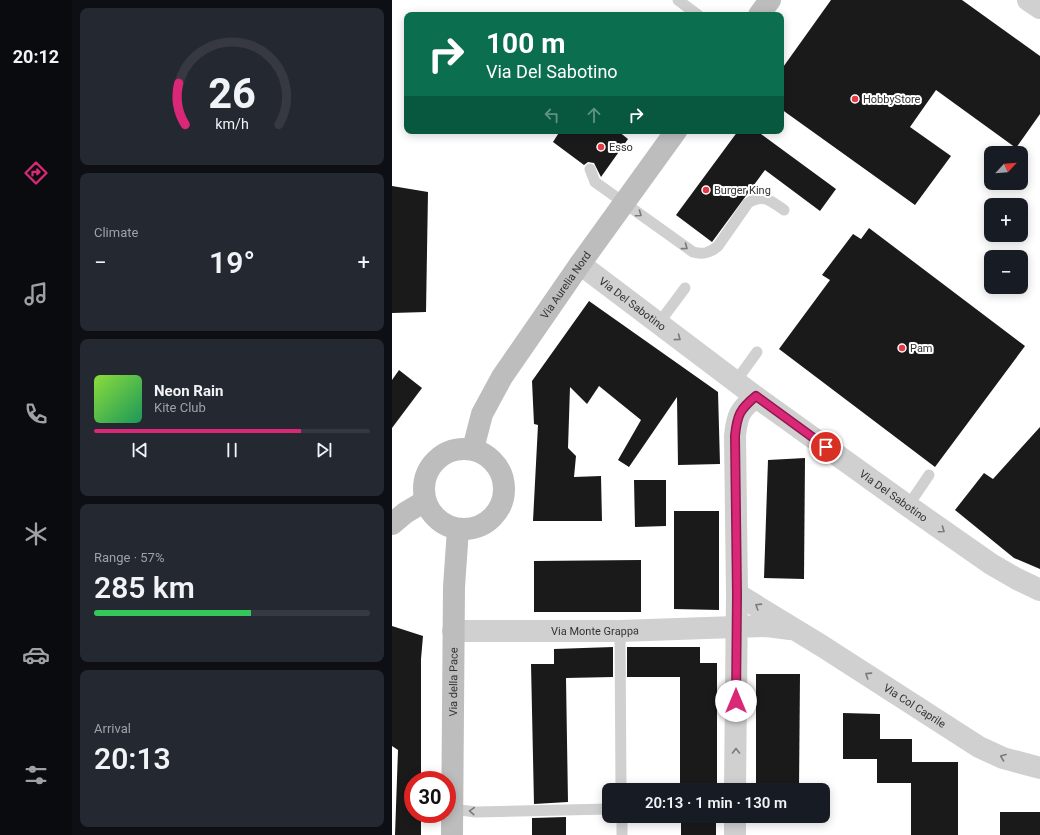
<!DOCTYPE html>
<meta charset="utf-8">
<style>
:root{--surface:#171b24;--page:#242831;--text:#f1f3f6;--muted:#9ea1a6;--line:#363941;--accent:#db2777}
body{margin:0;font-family:Roboto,sans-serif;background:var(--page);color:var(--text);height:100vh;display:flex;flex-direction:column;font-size:15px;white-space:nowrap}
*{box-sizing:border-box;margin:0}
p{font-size:13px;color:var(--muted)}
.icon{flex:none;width:22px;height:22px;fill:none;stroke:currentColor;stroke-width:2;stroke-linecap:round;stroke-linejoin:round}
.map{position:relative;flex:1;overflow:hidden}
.drawer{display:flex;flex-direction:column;gap:8px;padding:8px;background:#0d0f14;width:320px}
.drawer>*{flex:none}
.top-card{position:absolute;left:12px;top:12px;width:380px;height:122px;border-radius:8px;box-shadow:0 2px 10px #0003;background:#0b6e4f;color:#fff;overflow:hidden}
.needle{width:26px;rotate:64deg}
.buttons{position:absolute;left:592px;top:146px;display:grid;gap:8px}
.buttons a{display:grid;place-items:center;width:44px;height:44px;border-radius:8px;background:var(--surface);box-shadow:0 2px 10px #0003;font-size:20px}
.speed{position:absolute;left:12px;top:771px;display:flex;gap:8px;font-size:20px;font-weight:700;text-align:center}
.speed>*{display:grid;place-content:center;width:52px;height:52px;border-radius:50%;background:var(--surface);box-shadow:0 2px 10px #0003;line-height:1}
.speed .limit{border:6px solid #d22;background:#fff;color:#111}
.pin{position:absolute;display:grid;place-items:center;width:34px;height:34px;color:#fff;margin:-17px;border:2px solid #fff;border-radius:50%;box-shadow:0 1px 4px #0007}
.me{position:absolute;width:44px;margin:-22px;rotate:0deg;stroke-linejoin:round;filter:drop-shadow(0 0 3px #0008)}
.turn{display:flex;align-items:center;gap:14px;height:84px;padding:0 16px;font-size:18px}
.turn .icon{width:52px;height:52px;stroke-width:2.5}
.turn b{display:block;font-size:28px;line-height:34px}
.lanes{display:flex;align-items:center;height:38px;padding:0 16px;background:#0003;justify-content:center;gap:20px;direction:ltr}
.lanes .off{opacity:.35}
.big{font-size:30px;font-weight:600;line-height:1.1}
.drawer .card{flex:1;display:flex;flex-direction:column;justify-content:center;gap:6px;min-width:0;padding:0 14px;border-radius:8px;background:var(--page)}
.drawer .dial{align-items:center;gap:0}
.dial svg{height:104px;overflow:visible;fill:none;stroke:var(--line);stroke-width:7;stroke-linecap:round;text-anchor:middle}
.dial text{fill:var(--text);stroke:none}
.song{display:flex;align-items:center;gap:12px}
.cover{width:48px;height:48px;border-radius:6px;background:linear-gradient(135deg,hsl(90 70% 55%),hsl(150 70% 35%))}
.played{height:4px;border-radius:2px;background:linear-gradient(90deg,var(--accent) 75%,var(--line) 75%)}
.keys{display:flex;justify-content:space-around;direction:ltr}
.heat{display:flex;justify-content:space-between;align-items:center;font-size:22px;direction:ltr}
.charge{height:6px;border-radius:3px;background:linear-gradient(90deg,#34c759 57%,var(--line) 0)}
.trip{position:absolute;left:210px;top:783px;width:228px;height:40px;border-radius:8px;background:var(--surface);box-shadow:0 2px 10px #0003;font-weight:600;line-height:40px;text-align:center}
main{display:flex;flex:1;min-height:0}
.dock{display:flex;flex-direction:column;width:72px;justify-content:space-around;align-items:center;background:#090b0e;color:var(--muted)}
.dock .icon{width:28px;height:28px}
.dock .active{color:var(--accent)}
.dock b{font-size:18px;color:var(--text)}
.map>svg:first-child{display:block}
.building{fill:#1a1a1a}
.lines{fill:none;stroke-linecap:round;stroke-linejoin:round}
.lane{stroke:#d0d0d0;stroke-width:11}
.street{stroke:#d0d0d0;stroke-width:22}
.secondary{stroke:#bdbdbd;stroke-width:22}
.oneway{stroke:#7a7a7a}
.route-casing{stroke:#8e194d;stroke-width:10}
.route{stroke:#db2777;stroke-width:7}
.poi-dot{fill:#e63946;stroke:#fff;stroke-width:1.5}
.labels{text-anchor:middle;stroke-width:4;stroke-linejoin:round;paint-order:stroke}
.poi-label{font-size:11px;fill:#333;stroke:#fff;text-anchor:start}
.street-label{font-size:11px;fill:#333;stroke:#fff}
</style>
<main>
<nav class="dock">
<b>20:12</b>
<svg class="icon active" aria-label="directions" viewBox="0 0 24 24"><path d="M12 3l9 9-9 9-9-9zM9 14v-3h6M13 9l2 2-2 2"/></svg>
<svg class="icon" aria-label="music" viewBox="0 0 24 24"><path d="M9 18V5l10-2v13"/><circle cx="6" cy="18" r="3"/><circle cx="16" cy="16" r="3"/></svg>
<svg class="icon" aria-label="phone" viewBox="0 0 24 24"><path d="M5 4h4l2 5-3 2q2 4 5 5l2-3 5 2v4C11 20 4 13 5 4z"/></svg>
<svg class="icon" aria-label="climate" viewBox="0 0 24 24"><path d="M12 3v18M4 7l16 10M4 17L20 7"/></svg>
<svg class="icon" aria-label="car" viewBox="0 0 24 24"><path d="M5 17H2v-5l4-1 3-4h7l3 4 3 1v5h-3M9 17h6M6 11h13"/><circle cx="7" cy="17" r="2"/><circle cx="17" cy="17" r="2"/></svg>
<svg class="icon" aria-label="filters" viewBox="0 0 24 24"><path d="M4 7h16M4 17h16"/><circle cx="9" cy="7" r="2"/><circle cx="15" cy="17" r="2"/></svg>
</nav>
<section class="drawer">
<div class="card dial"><svg viewBox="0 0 100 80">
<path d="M14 69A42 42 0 1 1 86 69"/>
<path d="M14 69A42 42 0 0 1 9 37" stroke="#db2777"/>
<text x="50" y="56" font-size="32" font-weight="700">26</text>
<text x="50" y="72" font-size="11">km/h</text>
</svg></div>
<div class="card"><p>Climate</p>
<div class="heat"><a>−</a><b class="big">19°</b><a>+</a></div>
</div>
<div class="card">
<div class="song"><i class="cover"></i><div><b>Neon Rain</b><p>Kite Club</p></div></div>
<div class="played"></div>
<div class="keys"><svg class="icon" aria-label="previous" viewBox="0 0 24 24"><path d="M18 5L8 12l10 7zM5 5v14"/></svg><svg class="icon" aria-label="pause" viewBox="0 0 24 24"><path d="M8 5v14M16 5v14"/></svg><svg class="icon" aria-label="next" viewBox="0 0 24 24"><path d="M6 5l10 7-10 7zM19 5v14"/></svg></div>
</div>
<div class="card"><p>Range · 57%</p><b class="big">285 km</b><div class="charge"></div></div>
<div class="card"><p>Arrival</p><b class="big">20:13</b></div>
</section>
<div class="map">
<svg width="648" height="835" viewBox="0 0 648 835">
<rect width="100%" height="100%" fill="#fff"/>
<g class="building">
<polygon points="439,0 570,0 648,56 648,114 624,148 544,90 518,127 559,156 523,205 389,109 389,70"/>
<polygon points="168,131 226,131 236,139 209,177 202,163 196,162 192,165 161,142"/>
<polygon points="346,131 365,131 444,189 428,211 373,170 320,242 284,215"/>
<polygon points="0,186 36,192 34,312 0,313"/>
<polygon points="477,228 633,346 543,467 387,349 438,280 430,275 461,234 469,239"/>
<polygon points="197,301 326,392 328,464 286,465 285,397 237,467 226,460 249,420 207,386 195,404 178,387 176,448 184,456 182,477 209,476 210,521 141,521 146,425 142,424 140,381"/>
<polygon points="7,370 30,388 0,428 0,380"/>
<polygon points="648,427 648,569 622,558 563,510 592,473 601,479"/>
<polygon points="413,458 412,579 372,578 376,460"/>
<polygon points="242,480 274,480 274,526 243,527"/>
<polygon points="282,511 327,511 327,610 282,609"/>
<polygon points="249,560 249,612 142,612 142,561"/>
<polygon points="0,626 31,636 29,659 29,780 21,780 21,814 29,814 29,835 3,835 6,750 0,746"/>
<polygon points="221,647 221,677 174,678 176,802 142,804 139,664 162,664 162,649"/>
<polygon points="235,647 308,647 308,663 325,663 325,790 288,790 288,677 235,677"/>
<polygon points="364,674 408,674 407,790 364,790"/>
<polygon points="451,713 488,714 488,739 520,739 520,762 566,762 566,835 519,835 519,783 485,783 485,759 451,759"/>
<rect x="608" y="812" width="40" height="23"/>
<rect x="289" y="816" width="35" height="19"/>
<polygon points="174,817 174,835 140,835 140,818"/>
</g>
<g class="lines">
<g class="lane">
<polyline points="286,0 306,15"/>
<path d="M 198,169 L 203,182 L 301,252 C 311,255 318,253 326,246 L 356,203 C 371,193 379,201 392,210"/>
<polyline points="267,323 293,288"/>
<polyline points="344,381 365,352"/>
<polyline points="516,506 537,475"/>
<polyline points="228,631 229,790"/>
<polyline points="60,809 84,812 217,809"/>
<polyline points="230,816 230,835"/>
</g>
<g class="street">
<polyline points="636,0 648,8"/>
<path id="s1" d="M 188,264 L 364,397 L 516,506 L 599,564 L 625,579 L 648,590"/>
<path id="s2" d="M 345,594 L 430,646 L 587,747 L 611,758 L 648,768"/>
<path id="s3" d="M 61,631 L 228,631 L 375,626 L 398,629"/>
<path d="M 343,790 L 345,594 L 343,436 C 345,415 348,409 364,397"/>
<polyline points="343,835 343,816"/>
</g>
<g class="secondary">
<polyline points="367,15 378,0"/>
<circle cx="72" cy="489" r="40"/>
<path id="s4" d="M 81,449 L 90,414 L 110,377 L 188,264 L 284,131"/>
<polyline points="0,524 13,513 33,501"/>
<path id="s5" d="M 60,835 L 62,587 L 66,529"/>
</g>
</g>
<defs><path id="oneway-chevron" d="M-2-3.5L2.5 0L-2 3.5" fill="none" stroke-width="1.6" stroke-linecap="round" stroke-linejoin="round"/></defs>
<g class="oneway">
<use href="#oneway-chevron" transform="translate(247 214) rotate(35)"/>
<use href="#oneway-chevron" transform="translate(293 247) rotate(36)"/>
<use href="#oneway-chevron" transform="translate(286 338) rotate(37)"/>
<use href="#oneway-chevron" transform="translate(550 530) rotate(35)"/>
<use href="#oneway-chevron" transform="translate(366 606) rotate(-148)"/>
<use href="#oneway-chevron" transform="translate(476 675) rotate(-147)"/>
<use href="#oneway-chevron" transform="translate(344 751) rotate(-90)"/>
<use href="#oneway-chevron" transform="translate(611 757) rotate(-159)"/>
<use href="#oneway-chevron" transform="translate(80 811) rotate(-176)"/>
</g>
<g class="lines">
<defs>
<path id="route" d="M 344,701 L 345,594 L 343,436 C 345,415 348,409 364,396 L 434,447"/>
</defs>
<use href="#route" class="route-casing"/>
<use href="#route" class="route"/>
</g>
<g class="poi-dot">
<circle cx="463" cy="99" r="4"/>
<circle cx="209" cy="147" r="4"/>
<circle cx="314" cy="190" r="4"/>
<circle cx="510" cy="348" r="4"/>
</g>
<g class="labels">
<g class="poi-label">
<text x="471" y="103">HobbyStore</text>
<text x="217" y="151">Esso</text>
<text x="322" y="194">Burger King</text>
<text x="518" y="352">Pam</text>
</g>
<g class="street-label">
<text dy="4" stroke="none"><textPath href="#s4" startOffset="190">Via Aurelia Nord</textPath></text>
<text dy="4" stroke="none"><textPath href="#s1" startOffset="66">Via Del Sabotino</textPath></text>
<text dy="4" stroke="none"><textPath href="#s1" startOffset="390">Via Del Sabotino</textPath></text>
<text dy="4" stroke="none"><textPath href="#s3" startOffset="142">Via Monte Grappa</textPath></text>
<text dy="4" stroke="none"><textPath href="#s5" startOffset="153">Via della Pace</textPath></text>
<text dy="4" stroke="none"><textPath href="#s2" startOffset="210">Via Col Caprile</textPath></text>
</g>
</g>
</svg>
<div class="buttons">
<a><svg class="needle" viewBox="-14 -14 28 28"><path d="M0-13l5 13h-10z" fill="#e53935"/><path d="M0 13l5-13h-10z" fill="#9ea1a6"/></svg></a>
<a>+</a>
<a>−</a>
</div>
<div class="speed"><div class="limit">30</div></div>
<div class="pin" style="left:434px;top:447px;background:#d93025"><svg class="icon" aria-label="arrive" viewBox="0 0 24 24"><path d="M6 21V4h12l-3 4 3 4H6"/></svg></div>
<svg class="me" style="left:344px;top:701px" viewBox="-20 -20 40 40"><circle r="19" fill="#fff"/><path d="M0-13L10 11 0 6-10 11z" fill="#db2777"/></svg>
<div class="trip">20:13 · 1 min · 130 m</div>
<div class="top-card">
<div class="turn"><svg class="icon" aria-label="right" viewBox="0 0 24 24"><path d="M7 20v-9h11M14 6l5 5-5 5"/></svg><div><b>100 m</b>Via Del Sabotino</div></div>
<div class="lanes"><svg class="icon off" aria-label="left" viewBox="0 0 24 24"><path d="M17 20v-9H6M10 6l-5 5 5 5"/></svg><svg class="icon off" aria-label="ahead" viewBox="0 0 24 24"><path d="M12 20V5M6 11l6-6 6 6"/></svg><svg class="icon" aria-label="right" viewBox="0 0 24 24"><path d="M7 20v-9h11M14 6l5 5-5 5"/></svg></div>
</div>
</div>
</main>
